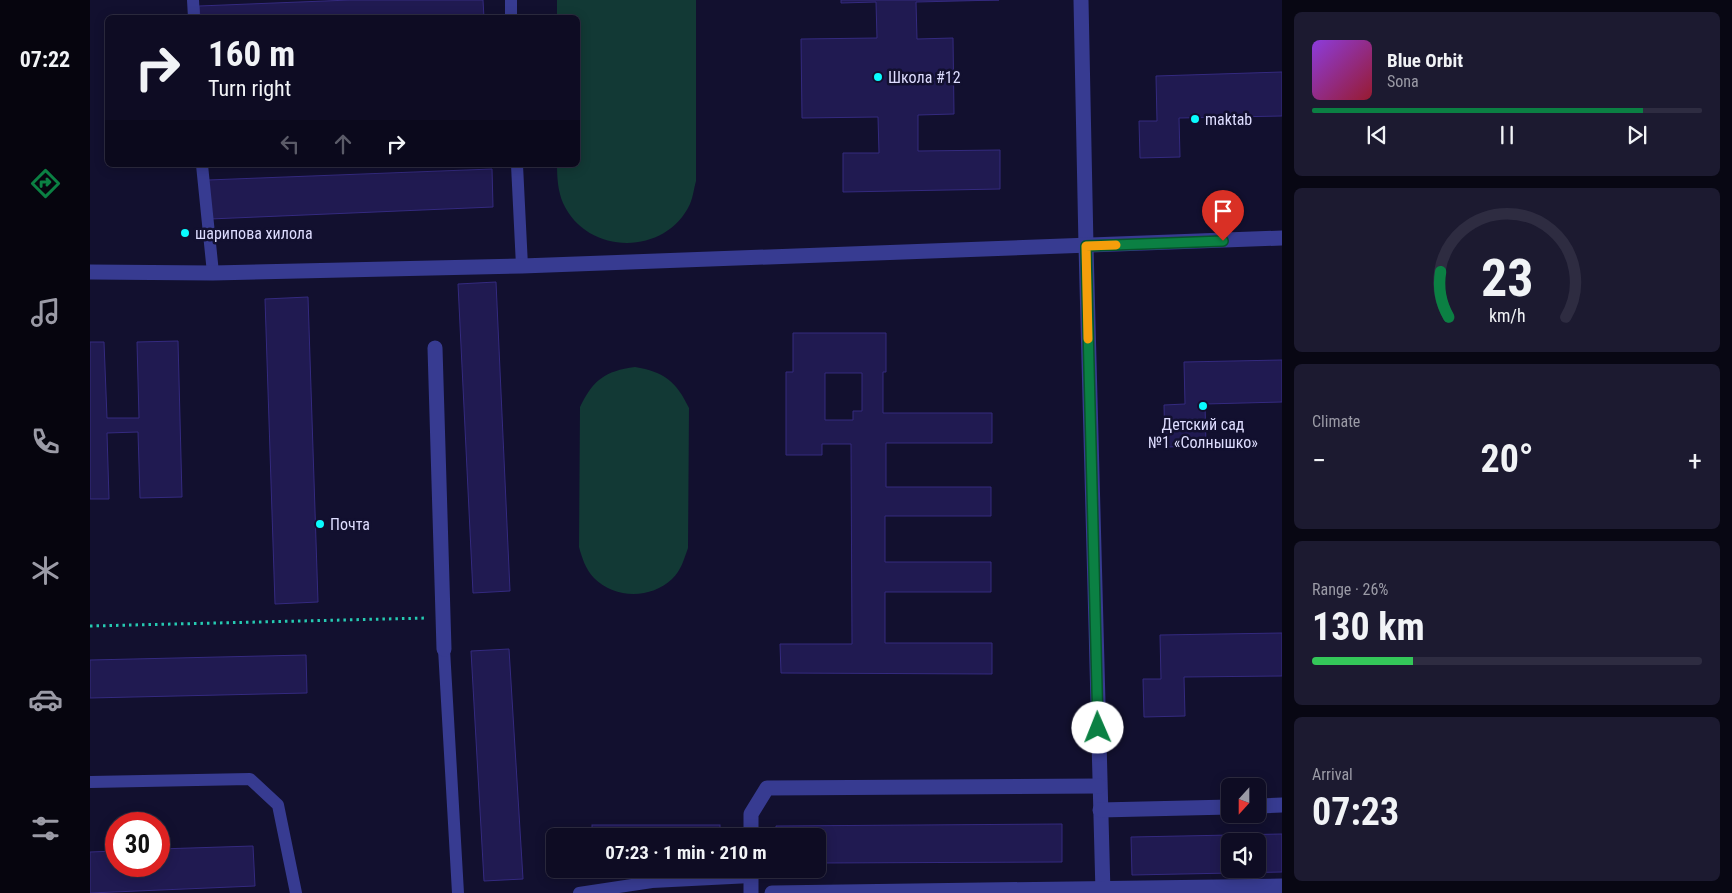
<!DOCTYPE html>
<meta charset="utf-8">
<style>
:root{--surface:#0e0c23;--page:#1c1a30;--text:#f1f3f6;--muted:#9b9ba6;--line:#2e2c41;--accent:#0b8043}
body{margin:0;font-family:"Roboto Condensed",sans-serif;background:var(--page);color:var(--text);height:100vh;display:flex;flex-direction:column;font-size:19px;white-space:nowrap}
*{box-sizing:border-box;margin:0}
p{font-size:16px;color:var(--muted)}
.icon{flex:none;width:28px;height:28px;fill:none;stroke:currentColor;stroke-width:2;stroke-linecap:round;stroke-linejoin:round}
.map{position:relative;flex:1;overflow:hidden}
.sheet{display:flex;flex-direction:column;gap:12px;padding:12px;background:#080713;width:450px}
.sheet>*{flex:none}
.banner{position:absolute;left:15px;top:15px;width:475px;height:152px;border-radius:8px;box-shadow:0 2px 12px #0003,0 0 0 1px var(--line);background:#0e0c23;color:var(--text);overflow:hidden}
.needle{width:32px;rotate:201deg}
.tools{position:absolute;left:1131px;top:778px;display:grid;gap:10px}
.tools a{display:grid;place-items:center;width:45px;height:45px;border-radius:8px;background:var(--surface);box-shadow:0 2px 12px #0003,0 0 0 1px var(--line);font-size:25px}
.speed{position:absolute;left:15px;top:812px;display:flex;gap:10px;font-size:25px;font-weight:700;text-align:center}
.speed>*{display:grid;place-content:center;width:65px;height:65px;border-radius:50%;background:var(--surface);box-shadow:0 2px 12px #0003,0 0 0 1px var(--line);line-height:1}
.speed .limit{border:8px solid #d22;background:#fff;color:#111}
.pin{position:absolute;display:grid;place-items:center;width:42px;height:42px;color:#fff;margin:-51px -21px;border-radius:50% 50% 50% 0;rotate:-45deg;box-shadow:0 0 5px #0007}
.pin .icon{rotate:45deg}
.me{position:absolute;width:55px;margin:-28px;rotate:359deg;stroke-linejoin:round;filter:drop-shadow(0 0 4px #0008)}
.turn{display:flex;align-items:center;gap:18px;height:105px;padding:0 20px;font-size:22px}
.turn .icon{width:65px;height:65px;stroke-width:2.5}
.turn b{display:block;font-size:35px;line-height:42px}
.lanes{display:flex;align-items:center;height:48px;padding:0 20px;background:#0003;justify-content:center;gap:25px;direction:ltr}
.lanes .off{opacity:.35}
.big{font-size:38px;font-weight:700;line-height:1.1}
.sheet .tile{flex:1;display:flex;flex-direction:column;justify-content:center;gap:8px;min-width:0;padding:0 18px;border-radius:8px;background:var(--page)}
.sheet .dial{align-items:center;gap:0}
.dial svg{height:130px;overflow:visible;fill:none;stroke:var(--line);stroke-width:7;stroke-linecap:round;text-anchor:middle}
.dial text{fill:var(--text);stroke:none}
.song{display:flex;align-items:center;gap:15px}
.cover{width:60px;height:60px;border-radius:8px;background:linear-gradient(135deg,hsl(270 70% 55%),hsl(350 70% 35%))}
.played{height:5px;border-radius:2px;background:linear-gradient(90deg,var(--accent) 85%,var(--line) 85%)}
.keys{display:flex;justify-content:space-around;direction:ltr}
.heat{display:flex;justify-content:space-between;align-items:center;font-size:28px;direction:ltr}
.charge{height:8px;border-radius:4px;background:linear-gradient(90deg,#34c759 26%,var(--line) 0)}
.trip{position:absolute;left:456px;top:828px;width:280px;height:50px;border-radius:8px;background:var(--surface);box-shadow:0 2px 12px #0003,0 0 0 1px var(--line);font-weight:700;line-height:50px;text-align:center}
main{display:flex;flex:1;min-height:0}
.menu{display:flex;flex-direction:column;width:90px;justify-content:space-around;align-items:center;background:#06050e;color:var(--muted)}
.menu .icon{width:35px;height:35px}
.menu .current{color:var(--accent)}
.menu b{font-size:22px;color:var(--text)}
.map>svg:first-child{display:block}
.green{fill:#123935}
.building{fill:#201a51;stroke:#342a7f;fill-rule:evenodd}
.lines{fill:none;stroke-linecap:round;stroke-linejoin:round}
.path{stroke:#26cab2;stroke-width:3;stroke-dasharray:2.5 4;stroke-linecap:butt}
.lane{stroke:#373b91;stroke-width:12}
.street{stroke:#373b91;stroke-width:15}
.route-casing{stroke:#07532c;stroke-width:12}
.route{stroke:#0b8043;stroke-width:9}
.slow{stroke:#f59e0b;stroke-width:9}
.poi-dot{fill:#09fcff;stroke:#12102f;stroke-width:2}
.labels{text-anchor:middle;stroke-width:5;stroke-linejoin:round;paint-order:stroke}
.poi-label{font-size:16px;fill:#deddff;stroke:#12102f;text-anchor:start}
</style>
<main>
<nav class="menu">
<b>07:22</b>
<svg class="icon current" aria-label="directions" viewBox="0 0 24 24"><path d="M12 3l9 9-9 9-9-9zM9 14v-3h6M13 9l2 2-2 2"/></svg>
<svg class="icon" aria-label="music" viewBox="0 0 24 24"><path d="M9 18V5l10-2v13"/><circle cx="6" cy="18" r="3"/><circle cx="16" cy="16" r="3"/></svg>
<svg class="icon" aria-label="phone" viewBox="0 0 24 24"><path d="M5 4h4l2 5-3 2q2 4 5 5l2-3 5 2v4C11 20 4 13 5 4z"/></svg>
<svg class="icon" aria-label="climate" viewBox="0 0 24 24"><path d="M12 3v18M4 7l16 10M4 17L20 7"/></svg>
<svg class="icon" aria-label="car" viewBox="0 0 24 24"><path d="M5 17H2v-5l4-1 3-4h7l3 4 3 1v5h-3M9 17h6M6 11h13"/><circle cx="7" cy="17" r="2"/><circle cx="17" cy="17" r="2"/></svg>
<svg class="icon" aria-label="filters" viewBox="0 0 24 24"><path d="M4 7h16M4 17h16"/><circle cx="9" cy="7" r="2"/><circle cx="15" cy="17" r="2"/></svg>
</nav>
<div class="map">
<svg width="1192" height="893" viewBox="0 0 1192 893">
<rect width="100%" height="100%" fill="#12102f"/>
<g class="green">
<path d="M 467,0 L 606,0 L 606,181 C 604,188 603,197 600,204 C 576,256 497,256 473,203 C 468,191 467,178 467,165 L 488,165 L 488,18 L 467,17 Z"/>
<path d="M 545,367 C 574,372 586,381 599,408 L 598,548 C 594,559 591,571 582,579 C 561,599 525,599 504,578 C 496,570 492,558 489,547 L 490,407 C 503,380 515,371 545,367 Z"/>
</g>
<g class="building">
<polygon points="260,0 393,0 394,18 110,18 109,6"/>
<polygon points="751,0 909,0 826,2 827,39 863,38 864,114 828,115 828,151 910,150 910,189 753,192 753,153 789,153 788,117 712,118 711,39 787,38 786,2 751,3"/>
<polygon points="1192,72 1192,116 1089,118 1090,157 1050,158 1049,121 1067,121 1066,76"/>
<polygon points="402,169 403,207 120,219 118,180"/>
<polygon points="406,282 420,591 383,593 368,284"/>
<polygon points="218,297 228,602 185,604 175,299"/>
<path d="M 703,333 L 796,333 L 796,372 L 793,372 L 793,413 L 902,413 L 902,443 L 796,443 L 796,487 L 901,487 L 901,516 L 795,516 L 795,562 L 901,562 L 901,592 L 795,592 L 795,643 L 902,643 L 902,674 L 691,673 L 690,644 L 762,644 L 761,444 L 732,444 L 732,455 L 696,455 L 696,372 L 703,372 ZM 735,373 L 772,373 L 772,411 L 763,411 L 763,420 L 735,420 Z"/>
<polygon points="88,341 92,497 50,498 48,432 17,433 19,499 0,499 0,342 14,342 17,418 49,418 47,342"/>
<polygon points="1192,360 1192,402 1115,404 1116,446 1075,447 1074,405 1095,404 1094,362"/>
<polygon points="1192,633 1192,676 1094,677 1095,716 1054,717 1053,679 1071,679 1070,635"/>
<polygon points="419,649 433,879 394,881 381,651"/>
<polygon points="216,655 217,693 0,698 0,660"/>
<polygon points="972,824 972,862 728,863 728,836 686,836 686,826"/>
<rect x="502" y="825" width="128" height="11"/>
<path d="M 1192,834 L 1192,872 L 1042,875 L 1041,837 ZM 1140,841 L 1168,841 L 1168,869 L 1140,869 Z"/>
<polygon points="163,846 165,886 0,893 0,852 26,851 26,866 69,866 69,849"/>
<polygon points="504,869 566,869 505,871"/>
</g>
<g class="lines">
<polyline class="path" points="0,626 337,618"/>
<g class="lane">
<polyline points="103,0 104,18"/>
<polyline points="421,0 421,18"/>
<polyline points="112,165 123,273"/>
<polyline points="427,165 432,266"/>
<polyline points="354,649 368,893"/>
<polyline points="0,782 160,779 188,805 206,893"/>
<polyline points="489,893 562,882 661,877"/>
</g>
<g class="street">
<polyline points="991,0 996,246 1013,893"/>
<polyline points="0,272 123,273 432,266 1192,238"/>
<polyline points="345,348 354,649"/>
<polyline points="1168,806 1192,805"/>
<polyline points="1010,810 1140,807"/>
<polyline points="661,836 661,814 677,788 1009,786"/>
<polyline points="661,869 661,893"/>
<polyline points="682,893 1192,886"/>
</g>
</g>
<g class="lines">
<defs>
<polyline id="route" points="1008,728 996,246 1133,241"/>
</defs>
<use href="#route" class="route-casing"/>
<use href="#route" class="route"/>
<polyline class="slow" points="998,339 996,246 1026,245"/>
</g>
<g class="poi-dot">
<circle cx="788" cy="77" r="5"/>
<circle cx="1105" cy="119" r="5"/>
<circle cx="95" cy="233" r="5"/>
<circle cx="1113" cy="406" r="5"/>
<circle cx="230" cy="524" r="5"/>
</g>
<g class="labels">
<g class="poi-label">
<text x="798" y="83">Школа #12</text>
<text x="1115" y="125">maktab</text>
<text x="105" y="239">шарипова хилола</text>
<text x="1113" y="430" text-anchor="middle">Детский сад<tspan x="1113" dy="18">№1 «Солнышко»</tspan></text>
<text x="240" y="530">Почта</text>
</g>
</g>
</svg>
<div class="tools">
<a><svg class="needle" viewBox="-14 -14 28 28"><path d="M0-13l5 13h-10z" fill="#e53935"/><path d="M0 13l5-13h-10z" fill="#9b9ba6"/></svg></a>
<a><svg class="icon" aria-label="sound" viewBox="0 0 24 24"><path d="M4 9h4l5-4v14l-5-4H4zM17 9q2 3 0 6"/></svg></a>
</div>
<div class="speed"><div class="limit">30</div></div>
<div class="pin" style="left:1133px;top:241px;background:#d93025"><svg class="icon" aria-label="arrive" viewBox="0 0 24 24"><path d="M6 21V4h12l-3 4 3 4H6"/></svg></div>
<svg class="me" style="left:1008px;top:728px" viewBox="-20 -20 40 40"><circle r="19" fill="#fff"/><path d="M0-13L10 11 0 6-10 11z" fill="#0b8043"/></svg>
<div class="trip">07:23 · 1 min · 210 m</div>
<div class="banner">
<div class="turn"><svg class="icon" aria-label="right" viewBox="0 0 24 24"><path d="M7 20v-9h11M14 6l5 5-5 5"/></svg><div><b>160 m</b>Turn right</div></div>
<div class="lanes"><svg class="icon off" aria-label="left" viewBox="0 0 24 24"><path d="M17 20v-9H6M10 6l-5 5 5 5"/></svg><svg class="icon off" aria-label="ahead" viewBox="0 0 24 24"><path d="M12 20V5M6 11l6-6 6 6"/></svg><svg class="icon" aria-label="right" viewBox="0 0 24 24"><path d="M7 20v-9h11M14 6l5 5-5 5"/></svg></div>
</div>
</div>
<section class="sheet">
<div class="tile">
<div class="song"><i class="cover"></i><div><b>Blue Orbit</b><p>Sona</p></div></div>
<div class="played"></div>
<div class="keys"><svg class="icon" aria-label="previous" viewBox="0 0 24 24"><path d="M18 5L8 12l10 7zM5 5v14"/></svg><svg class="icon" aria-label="pause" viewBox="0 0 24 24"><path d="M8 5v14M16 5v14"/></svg><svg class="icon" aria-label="next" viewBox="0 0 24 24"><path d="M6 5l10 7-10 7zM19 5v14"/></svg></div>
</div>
<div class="tile dial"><svg viewBox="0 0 100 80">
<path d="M14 69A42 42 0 1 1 86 69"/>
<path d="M14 69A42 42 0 0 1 9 41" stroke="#0b8043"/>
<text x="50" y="56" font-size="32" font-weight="700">23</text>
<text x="50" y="72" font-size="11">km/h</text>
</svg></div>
<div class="tile"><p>Climate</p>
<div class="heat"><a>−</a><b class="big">20°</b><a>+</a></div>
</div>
<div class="tile"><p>Range · 26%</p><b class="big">130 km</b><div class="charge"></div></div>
<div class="tile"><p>Arrival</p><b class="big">07:23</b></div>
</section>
</main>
